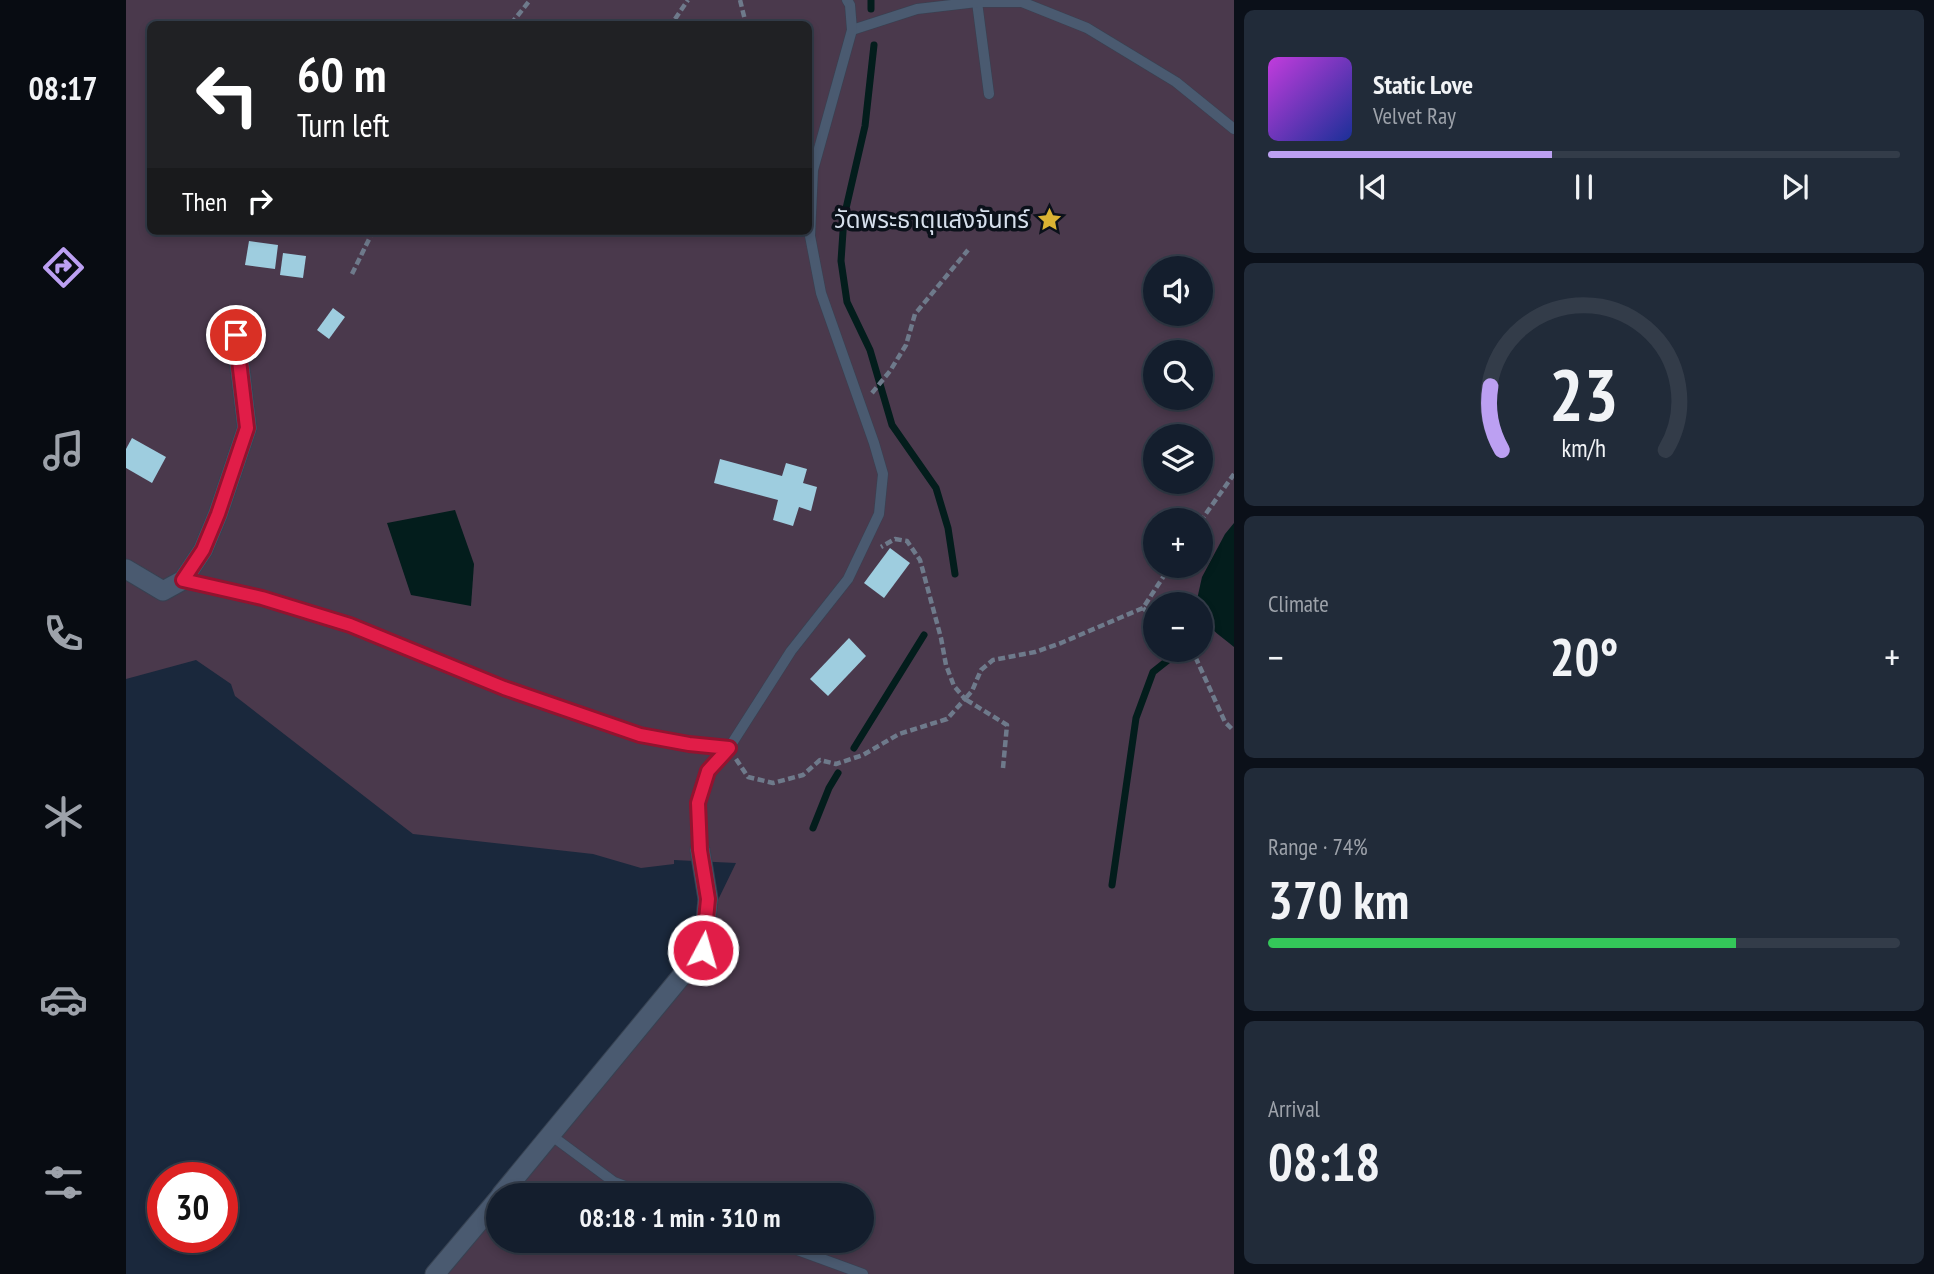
<!DOCTYPE html>
<meta charset="utf-8">
<style>
:root{--surface:#141e2d;--page:#212b39;--text:#f1f3f6;--muted:#9da2aa;--line:#333c49;--accent:#bca0f2}
body{margin:0;font-family:"PT Sans Narrow","Noto Sans Thai",sans-serif;background:var(--page);color:var(--text);height:100vh;display:flex;flex-direction:column;font-size:26px;white-space:nowrap}
*{box-sizing:border-box;margin:0}
p{font-size:23px;color:var(--muted)}
.icon{flex:none;width:38px;height:38px;fill:none;stroke:currentColor;stroke-width:2;stroke-linecap:round;stroke-linejoin:round}
.map{position:relative;flex:1;overflow:hidden}
.drawer{display:flex;flex-direction:column;gap:10px;padding:10px;background:#0b1019;width:700px}
.drawer>*{flex:none}
.hud{position:absolute;left:21px;top:21px;width:665px;height:214px;border-radius:10px;box-shadow:0 4px 10px #0003,0 0 0 2px var(--line);background:#202124;color:#fff;overflow:hidden}
.controls{position:absolute;left:1017px;top:256px;display:grid;gap:14px}
.controls a{display:grid;place-items:center;width:70px;height:70px;border-radius:50%;background:var(--surface);box-shadow:0 4px 10px #0003,0 0 0 2px var(--line);font-size:35px}
.speed{position:absolute;left:21px;top:1162px;display:flex;gap:14px;font-size:35px;font-weight:700;text-align:center}
.speed>*{display:grid;place-content:center;width:91px;height:91px;border-radius:50%;background:var(--surface);box-shadow:0 4px 10px #0003,0 0 0 2px var(--line);line-height:1}
.speed .limit{border:10px solid #d22;background:#fff;color:#111}
.pin{position:absolute;display:grid;place-items:center;width:60px;height:60px;color:#fff;margin:-30px;border:4px solid #fff;border-radius:50%;box-shadow:0 2px 7px #0007}
.me{position:absolute;width:77px;margin:-38px;rotate:6deg;stroke-linejoin:round;filter:drop-shadow(0 0 5px #0008)}
.turn{display:flex;align-items:center;gap:24px;height:147px;padding:0 35px;font-size:32px}
.turn .icon{width:91px;height:91px;stroke-width:2.5}
.turn b{display:block;font-size:49px;line-height:60px}
.then{display:flex;align-items:center;height:66px;padding:0 35px;background:#0003;gap:14px;font-size:26px}
.big{font-size:52px;font-weight:700;line-height:1.1}
.drawer .widget{flex:1;display:flex;flex-direction:column;justify-content:center;gap:10px;min-width:0;padding:0 24px;border-radius:10px;background:var(--page)}
.drawer .dial{align-items:center;gap:0}
.dial svg{height:182px;overflow:visible;fill:none;stroke:var(--line);stroke-width:7;stroke-linecap:round;text-anchor:middle}
.dial text{fill:var(--text);stroke:none}
.song{display:flex;align-items:center;gap:21px}
.cover{width:84px;height:84px;border-radius:10px;background:linear-gradient(135deg,hsl(290 70% 55%),hsl(230 70% 35%))}
.played{height:7px;border-radius:4px;background:linear-gradient(90deg,var(--accent) 45%,var(--line) 45%)}
.keys{display:flex;justify-content:space-around;direction:ltr}
.heat{display:flex;justify-content:space-between;align-items:center;font-size:38px;direction:ltr}
.charge{height:10px;border-radius:5px;background:linear-gradient(90deg,#34c759 74%,var(--line) 0)}
.trip{position:absolute;left:360px;top:1183px;width:388px;height:70px;border-radius:35px;background:var(--surface);box-shadow:0 4px 10px #0003,0 0 0 2px var(--line);font-weight:700;line-height:70px;text-align:center}
main{display:flex;flex:1;min-height:0}
.tabs{display:flex;flex-direction:column;width:126px;justify-content:space-around;align-items:center;background:#080c12;color:var(--muted)}
.tabs .icon{width:49px;height:49px}
.tabs .on{color:var(--accent)}
.tabs b{font-size:32px;color:var(--text)}
.map>svg:first-child{display:block}
.green{fill:#4a394c;fill-rule:evenodd}
.water{fill:#031d1c}
.lines{fill:none;stroke-linecap:round;stroke-linejoin:round}
.stream{stroke:#031d1c;stroke-width:7}
.building{fill:#9ecddf}
.service-casing{stroke:#374252;stroke-width:11}
.minor-casing{stroke:#374252;stroke-width:21}
.path{stroke:#6e7a8b;stroke-width:4.5;stroke-dasharray:7 3.5;stroke-linecap:butt}
.service{stroke:#4a5a70;stroke-width:10}
.minor{stroke:#4a5a70;stroke-width:19}
.route-casing{stroke:#92132f;stroke-width:18}
.route{stroke:#e11d48;stroke-width:12}
.labels{text-anchor:middle;stroke-width:7;stroke-linejoin:round;paint-order:stroke}
.poi-label{font-size:24px;fill:#d6dfec;stroke:#0b111a;text-anchor:end}
</style>
<main>
<nav class="tabs">
<b>08:17</b>
<svg class="icon on" aria-label="directions" viewBox="0 0 24 24"><path d="M12 3l9 9-9 9-9-9zM9 14v-3h6M13 9l2 2-2 2"/></svg>
<svg class="icon" aria-label="music" viewBox="0 0 24 24"><path d="M9 18V5l10-2v13"/><circle cx="6" cy="18" r="3"/><circle cx="16" cy="16" r="3"/></svg>
<svg class="icon" aria-label="phone" viewBox="0 0 24 24"><path d="M5 4h4l2 5-3 2q2 4 5 5l2-3 5 2v4C11 20 4 13 5 4z"/></svg>
<svg class="icon" aria-label="climate" viewBox="0 0 24 24"><path d="M12 3v18M4 7l16 10M4 17L20 7"/></svg>
<svg class="icon" aria-label="car" viewBox="0 0 24 24"><path d="M5 17H2v-5l4-1 3-4h7l3 4 3 1v5h-3M9 17h6M6 11h13"/><circle cx="7" cy="17" r="2"/><circle cx="17" cy="17" r="2"/></svg>
<svg class="icon" aria-label="filters" viewBox="0 0 24 24"><path d="M4 7h16M4 17h16"/><circle cx="9" cy="7" r="2"/><circle cx="15" cy="17" r="2"/></svg>
</nav>
<div class="map">
<svg width="1108" height="1274" viewBox="0 0 1108 1274">
<rect width="100%" height="100%" fill="#1a283c"/>
<path class="green" d="M 0,0 L 1108,0 L 1108,1274 L 321,1274 L 373,1212 L 373,1241 L 737,1241 L 737,1195 L 386,1195 L 576,965 L 587,947 L 592,900 L 610,863 L 548,860 L 548,864 L 515,868 L 467,854 L 287,834 L 109,696 L 105,684 L 70,660 L 0,679 ZM 24,24 L 682,24 L 682,231 L 24,231 ZM 1029,268 L 1074,268 L 1074,313 L 1029,313 ZM 1029,352 L 1074,352 L 1074,397 L 1029,397 ZM 1029,436 L 1074,436 L 1074,481 L 1029,481 ZM 1029,520 L 1074,520 L 1074,565 L 1029,565 ZM 1029,604 L 1074,604 L 1074,649 L 1029,649 Z"/>
<g class="water">
<polygon points="329,510 348,564 345,606 285,595 261,523"/>
<path d="M 1108,523 L 1108,647 C 1094,635 1074,624 1074,604 L 1070,604 L 1076,577 L 1099,534 Z"/>
</g>
<g class="lines">
<g class="stream">
<polyline points="745,0 745,9"/>
<polyline points="748,45 739,126 718,217 715,261 721,302 744,350 766,425 810,488 822,528 829,574"/>
<polyline points="1074,635 1084,627"/>
<polyline points="728,748 798,635"/>
<polyline points="687,828 703,788 712,773"/>
<polyline points="986,885 1010,718 1027,672 1056,649"/>
</g>
</g>
<g class="building">
<polygon points="123,241 152,245 149,269 119,265"/>
<polygon points="157,253 180,256 177,278 154,275"/>
<polygon points="207,308 219,317 203,339 191,330"/>
<polygon points="6,438 40,457 26,483 0,468 0,449"/>
<polygon points="594,459 656,476 660,463 681,469 677,483 691,487 685,511 673,507 667,526 647,520 652,500 588,483"/>
<polygon points="764,548 784,563 758,598 738,583"/>
<polygon points="723,638 740,656 702,696 684,679"/>
</g>
<g class="lines">
<defs>
<g id="service">
<polyline points="851,2 863,94"/>
<polyline points="726,30 791,9 851,2 896,2 961,28 1050,82 1108,129"/>
<polyline points="57,580 136,599 224,625 378,688 514,735 563,744 603,748"/>
<polyline points="574,850 572,803 582,771 603,748 665,651 722,579 753,514 757,474 748,443 695,293 684,236 687,170 726,30 724,5 721,0"/>
<polyline points="426,1136 488,1182 523,1195"/>
<polyline points="647,1241 737,1274"/>
</g>
<g id="minor">
<polyline points="0,569 37,591 57,580 77,550 92,514 121,428 110,335"/>
<polyline points="375,1195 577,950 582,899 574,850"/>
<polyline points="309,1274 373,1198"/>
</g>
</defs>
<use href="#service" class="service-casing"/>
<use href="#minor" class="minor-casing"/>
<g class="path">
<polyline points="614,0 620,24"/>
<polyline points="549,19 562,0"/>
<polyline points="385,24 404,0"/>
<polyline points="226,274 247,231"/>
<polyline points="746,393 764,371 780,345 789,314 842,250"/>
<polyline points="1074,522 1108,474"/>
<polyline points="1017,608 1029,620"/>
<polyline points="1063,649 1068,654 1099,722 1108,731"/>
<polyline points="610,759 622,777 647,783 677,775 694,760 710,764 737,755 773,734 821,719 839,699 828,686 820,665 815,638 794,560 781,541 769,539 755,547"/>
<polyline points="877,768 881,725 839,699 846,691 855,670 867,660 909,652 935,643 1017,608 1045,565"/>
</g>
<use href="#service" class="service"/>
<use href="#minor" class="minor"/>
</g>
<g class="lines">
<defs>
<polyline id="route" points="110,335 121,428 92,514 77,550 57,580 136,598 224,625 378,688 514,735 563,744 603,748 582,771 572,803 574,850 582,899 577,950"/>
</defs>
<use href="#route" class="route-casing"/>
<use href="#route" class="route"/>
</g>
<defs>
<symbol id="sight-bare" viewBox="-9 -9 18 18"><path d="M0-6L1.8-2.2L6-1.7L2.9 1.2L3.7 5.4L0 3.3L-3.7 5.4L-2.9 1.2L-6-1.7L-1.8-2.2Z" fill="#dbb333" stroke="#0b111a" stroke-width="2.5" paint-order="stroke"/></symbol>
</defs>
<g fill-rule="evenodd">
<use href="#sight-bare" x="906" y="202" width="35" height="35"/>
</g>
<g class="labels">
<g class="poi-label">
<text x="903" y="228">วัดพระธาตุแสงจันทร์</text>
</g>
</g>
</svg>
<div class="controls">
<a><svg class="icon" aria-label="sound" viewBox="0 0 24 24"><path d="M4 9h4l5-4v14l-5-4H4zM17 9q2 3 0 6"/></svg></a>
<a><svg class="icon" aria-label="search" viewBox="0 0 24 24"><circle cx="10" cy="10" r="6"/><path d="M15 15l6 6"/></svg></a>
<a><svg class="icon" aria-label="layers" viewBox="0 0 24 24"><path d="M12 4l9 5-9 5-9-5zM3 14l9 5 9-5"/></svg></a>
<a>+</a>
<a>−</a>
</div>
<div class="speed"><div class="limit">30</div></div>
<div class="pin" style="left:110px;top:335px;background:#d93025"><svg class="icon" aria-label="arrive" viewBox="0 0 24 24"><path d="M6 21V4h12l-3 4 3 4H6"/></svg></div>
<svg class="me" style="left:577px;top:950px" viewBox="-20 -20 40 40"><circle r="17" fill="#e11d48" stroke="#fff" stroke-width="3"/><path d="M0-11L8 9 0 5-8 9z" fill="#fff"/></svg>
<div class="trip">08:18 · 1 min · 310 m</div>
<div class="hud">
<div class="turn"><svg class="icon" aria-label="left" viewBox="0 0 24 24"><path d="M17 20v-9H6M10 6l-5 5 5 5"/></svg><div><b>60 m</b>Turn left</div></div>
<div class="then">Then<svg class="icon" aria-label="right" viewBox="0 0 24 24"><path d="M7 20v-9h11M14 6l5 5-5 5"/></svg></div>
</div>
</div>
<section class="drawer">
<div class="widget">
<div class="song"><i class="cover"></i><div><b>Static Love</b><p>Velvet Ray</p></div></div>
<div class="played"></div>
<div class="keys"><svg class="icon" aria-label="previous" viewBox="0 0 24 24"><path d="M18 5L8 12l10 7zM5 5v14"/></svg><svg class="icon" aria-label="pause" viewBox="0 0 24 24"><path d="M8 5v14M16 5v14"/></svg><svg class="icon" aria-label="next" viewBox="0 0 24 24"><path d="M6 5l10 7-10 7zM19 5v14"/></svg></div>
</div>
<div class="widget dial"><svg viewBox="0 0 100 80">
<path d="M14 69A42 42 0 1 1 86 69"/>
<path d="M14 69A42 42 0 0 1 9 41" stroke="#bca0f2"/>
<text x="50" y="56" font-size="32" font-weight="700">23</text>
<text x="50" y="72" font-size="11">km/h</text>
</svg></div>
<div class="widget"><p>Climate</p>
<div class="heat"><a>−</a><b class="big">20°</b><a>+</a></div>
</div>
<div class="widget"><p>Range · 74%</p><b class="big">370 km</b><div class="charge"></div></div>
<div class="widget"><p>Arrival</p><b class="big">08:18</b></div>
</section>
</main>
